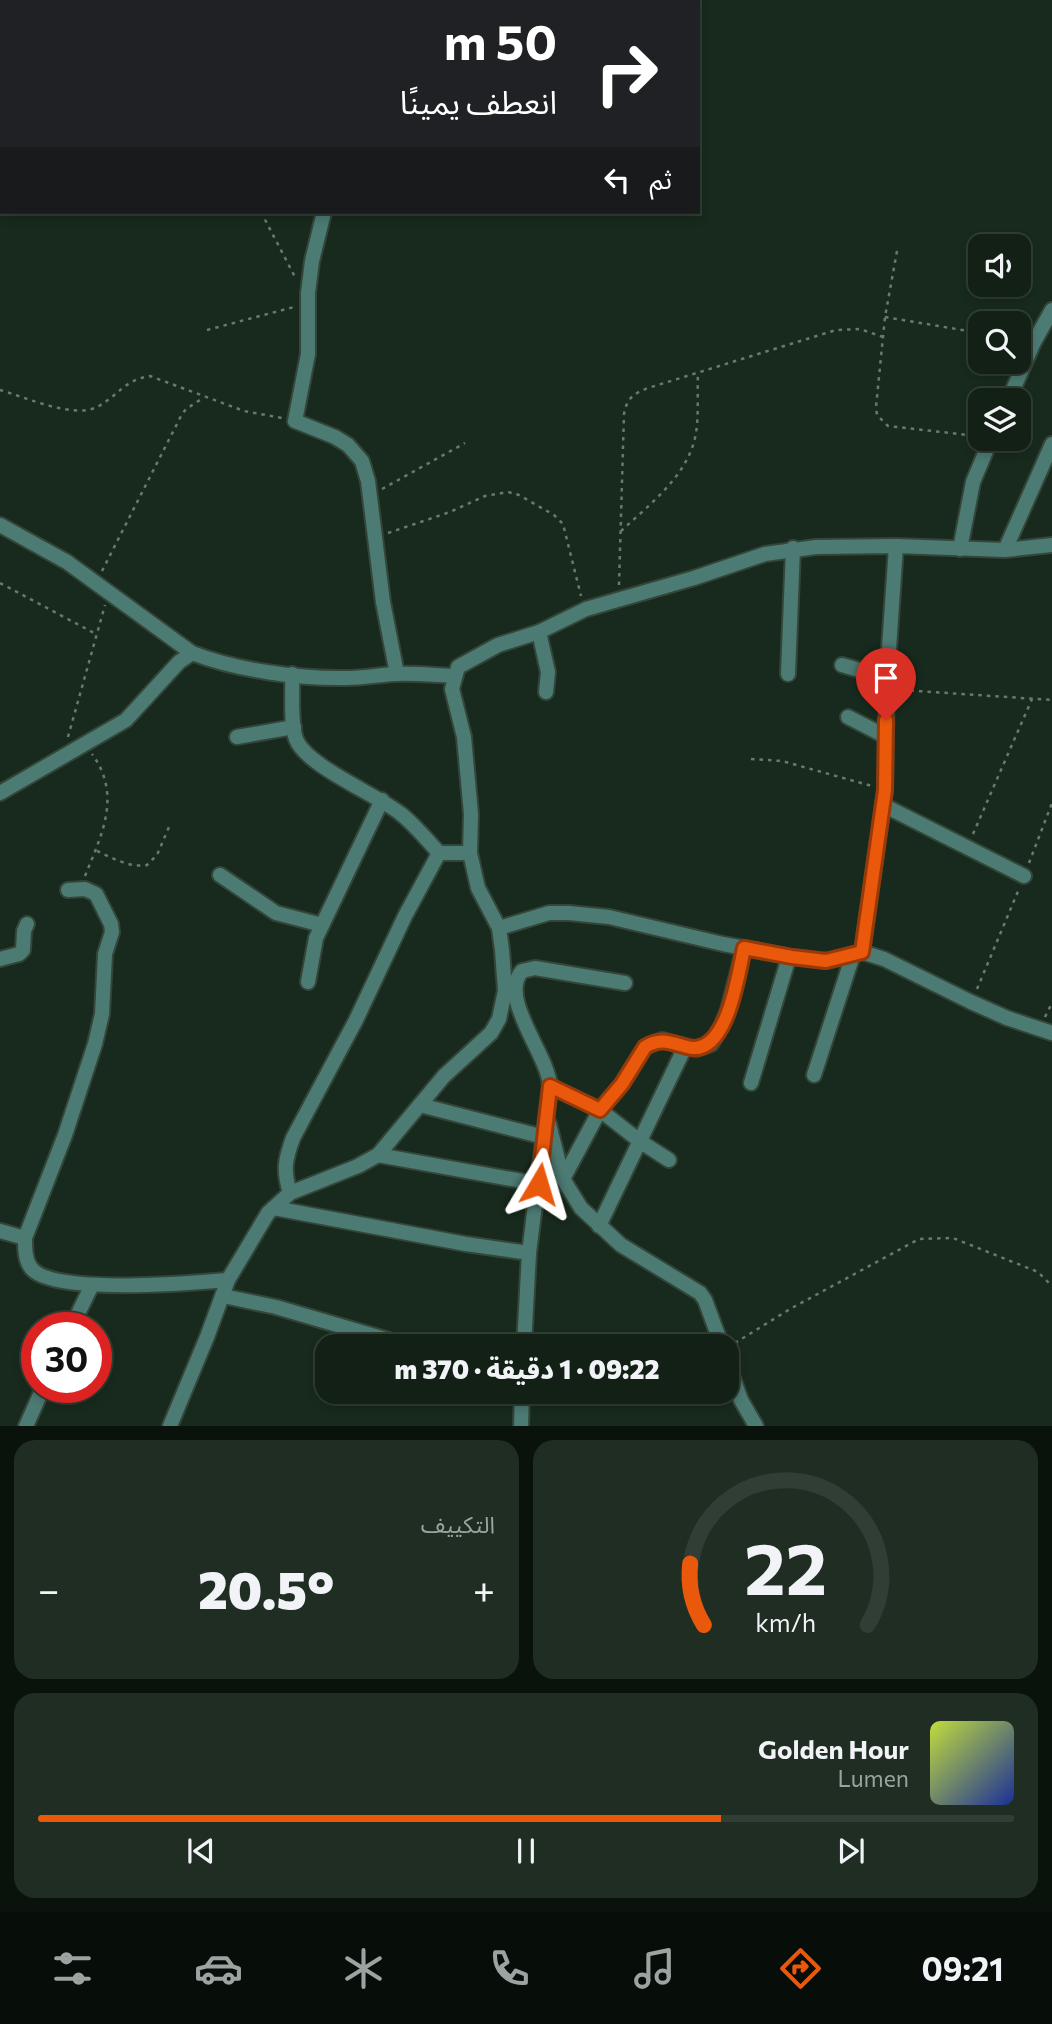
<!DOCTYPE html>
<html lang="ar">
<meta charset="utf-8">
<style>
:root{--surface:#122016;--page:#1f2d23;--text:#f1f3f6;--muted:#9ca3a1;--line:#313e35;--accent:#ea580c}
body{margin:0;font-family:Commissioner,"Noto Sans Arabic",sans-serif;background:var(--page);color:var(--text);direction:rtl;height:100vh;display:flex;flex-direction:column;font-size:26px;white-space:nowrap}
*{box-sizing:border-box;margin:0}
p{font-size:23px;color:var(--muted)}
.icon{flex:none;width:38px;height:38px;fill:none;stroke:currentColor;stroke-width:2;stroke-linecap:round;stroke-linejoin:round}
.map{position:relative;height:1426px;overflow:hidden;direction:ltr}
.side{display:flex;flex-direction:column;gap:14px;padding:14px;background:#0a120c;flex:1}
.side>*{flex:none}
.guide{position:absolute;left:0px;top:0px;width:700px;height:214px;box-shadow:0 4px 10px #0003,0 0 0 2px var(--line);direction:rtl;background:#202124;color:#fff;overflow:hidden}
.buttons{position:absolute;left:968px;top:234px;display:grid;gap:14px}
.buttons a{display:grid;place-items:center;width:63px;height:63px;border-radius:14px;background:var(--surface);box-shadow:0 4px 10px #0003,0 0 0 2px var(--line);font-size:35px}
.speed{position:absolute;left:21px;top:1312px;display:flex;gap:14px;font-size:35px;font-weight:700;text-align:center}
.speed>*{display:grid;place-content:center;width:91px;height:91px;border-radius:50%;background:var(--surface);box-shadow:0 4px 10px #0003,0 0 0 2px var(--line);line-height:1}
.speed .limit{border:10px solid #d22;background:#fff;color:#111}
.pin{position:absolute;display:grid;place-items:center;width:60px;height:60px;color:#fff;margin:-72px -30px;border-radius:50% 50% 50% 0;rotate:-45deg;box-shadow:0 0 7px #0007}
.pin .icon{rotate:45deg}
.me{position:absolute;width:77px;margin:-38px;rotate:7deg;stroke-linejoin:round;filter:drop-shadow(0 0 5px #0008)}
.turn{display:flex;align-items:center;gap:24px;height:147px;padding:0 28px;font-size:32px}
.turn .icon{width:91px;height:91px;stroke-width:2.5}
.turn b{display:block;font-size:49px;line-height:60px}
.then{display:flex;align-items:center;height:66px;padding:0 28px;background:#0003;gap:14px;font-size:26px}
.big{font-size:52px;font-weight:800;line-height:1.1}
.side .widget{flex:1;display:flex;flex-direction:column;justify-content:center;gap:10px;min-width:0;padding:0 24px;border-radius:21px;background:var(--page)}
.side .dial{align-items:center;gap:0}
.dial svg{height:182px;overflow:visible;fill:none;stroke:var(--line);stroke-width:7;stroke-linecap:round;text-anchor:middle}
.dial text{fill:var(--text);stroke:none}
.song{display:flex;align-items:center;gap:21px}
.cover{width:84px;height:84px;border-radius:10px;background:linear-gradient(135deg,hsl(70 70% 55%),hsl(230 70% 35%))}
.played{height:7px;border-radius:4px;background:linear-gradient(90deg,var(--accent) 70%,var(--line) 70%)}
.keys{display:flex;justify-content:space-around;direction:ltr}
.heat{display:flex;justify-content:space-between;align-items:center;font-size:38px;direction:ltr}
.side .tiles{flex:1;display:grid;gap:14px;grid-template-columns:1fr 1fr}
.widget:last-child{grid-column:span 2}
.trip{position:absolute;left:315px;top:1334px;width:424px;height:70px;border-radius:21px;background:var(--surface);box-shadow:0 4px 10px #0003,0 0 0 2px var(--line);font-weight:800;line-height:70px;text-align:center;direction:rtl}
.tab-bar{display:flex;height:112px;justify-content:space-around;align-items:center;background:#070d09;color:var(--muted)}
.tab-bar .icon{width:49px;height:49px}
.tab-bar .on{color:var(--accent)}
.tab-bar b{font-size:32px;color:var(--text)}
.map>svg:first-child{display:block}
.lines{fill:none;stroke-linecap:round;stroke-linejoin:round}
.street-casing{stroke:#344639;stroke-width:18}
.path{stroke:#6a796e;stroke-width:2.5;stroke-dasharray:3.5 5;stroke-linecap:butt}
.street{stroke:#4c7b74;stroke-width:14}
.route-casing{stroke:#983908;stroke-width:18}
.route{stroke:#ea580c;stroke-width:12}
</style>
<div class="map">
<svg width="1052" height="1426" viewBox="0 0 1052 1426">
<rect width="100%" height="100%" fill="#182a1d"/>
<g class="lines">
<defs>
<g id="street">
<polyline points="423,0 427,2"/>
<polyline points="349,2 349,0"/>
<polyline points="657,2 657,1"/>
<polyline points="324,212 312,261 308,293 308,354 295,421 335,437 348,445 362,461 368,481 383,602 397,674"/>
<polyline points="1008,401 1034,342 1052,310"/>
<polyline points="0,525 67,562 192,653"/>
<polyline points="960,549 973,482 991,439"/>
<polyline points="1005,550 1052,444"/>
<polyline points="539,632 548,672 546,692"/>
<polyline points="842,665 887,678"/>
<path d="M 292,674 C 293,691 290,723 296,739 C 306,766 376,794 401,814 C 415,825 427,840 439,853 L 470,853"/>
<polyline points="788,674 793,548"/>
<polyline points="848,717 885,736"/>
<polyline points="237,737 294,727"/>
<path d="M 0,793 L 126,720 L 179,662 L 192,653 C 236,670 299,679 346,678 C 362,678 378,675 394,674 C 414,673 434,675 454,676"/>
<polyline points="883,805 1024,876"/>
<polyline points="220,875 276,913 322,925"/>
<path d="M 68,890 L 85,889 L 96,894 L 111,924 L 112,932 L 105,954 L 102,1014 L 95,1044 L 65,1135 L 25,1238 C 25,1249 25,1261 32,1269 C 55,1295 193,1283 228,1280"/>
<polyline points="499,928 549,913 569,913 609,917 723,944 792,957 826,961 862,952 884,959 971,1002 1007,1018 1052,1033"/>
<polyline points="862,952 885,790 887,678 896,546"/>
<polyline points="0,959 19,954 23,950 24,931 27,924"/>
<polyline points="308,982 316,938 382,800"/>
<polyline points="814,1075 853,955"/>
<polyline points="751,1083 789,957"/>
<polyline points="550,1086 600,1110 641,1142 669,1160"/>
<polyline points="420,1105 544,1137"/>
<polyline points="549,1124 563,1179 581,1208 621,1245 700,1293 705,1300 722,1346"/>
<polyline points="378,1155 539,1184"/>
<polyline points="563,1179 600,1110 622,1084 645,1047 662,1040 696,1049 711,1044 722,1025 728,1010 744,948"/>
<path d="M 290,1193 C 283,1170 285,1160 293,1138 L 356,1020 L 405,916 L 439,853"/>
<polyline points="274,1208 466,1244 529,1253"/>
<polyline points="599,1226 685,1047"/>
<polyline points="0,1231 25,1238"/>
<polyline points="223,1296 276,1307 409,1346"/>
<polyline points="71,1328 92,1285"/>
<path d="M 524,1346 L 529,1253 L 550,1086 C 548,1054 498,998 522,971 L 535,968 L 625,983"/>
<polyline points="726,1359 741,1400 756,1426"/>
<polyline points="26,1426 43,1388"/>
<polyline points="170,1426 207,1337 228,1280 268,1213 290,1193 358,1166 378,1155 444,1076 491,1033 499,1019 505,991 502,950 499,928 478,888 470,853 471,814 464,737 452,689 458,667 498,645 539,632 586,609 694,578 765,554 816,547 896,546 1005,550 1052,545"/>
<polyline points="521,1426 522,1391"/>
</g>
</defs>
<use href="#street" class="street-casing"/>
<g class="path">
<polyline points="153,0 154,2"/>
<polyline points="261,212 295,277"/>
<polyline points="897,251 885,317 876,407 877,415 888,426 977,436"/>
<polyline points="885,317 980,333"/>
<polyline points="207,330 294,307"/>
<path d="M 0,390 C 25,397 73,419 97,407 C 118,396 124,380 150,376 L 244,411 L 282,418"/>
<polyline points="382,489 465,443"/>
<path d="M 621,531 C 650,504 689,475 696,433 C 699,414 697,393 698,373"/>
<polyline points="388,533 450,512 485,496 508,492 519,495 554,515 563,524 581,596"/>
<polyline points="102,571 181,416 186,409 203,398"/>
<polyline points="0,583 96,634"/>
<path d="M 619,585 L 624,414 C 627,398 633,394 648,388 L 836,330 L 860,329 L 883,337"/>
<polyline points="902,690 1052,700"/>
<polyline points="68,737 105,605"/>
<polyline points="751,759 782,761 872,786"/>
<polyline points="973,834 1032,699"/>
<path d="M 97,851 C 112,858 130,868 147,865 L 157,855 L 169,827"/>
<polyline points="1029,863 1052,803"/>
<path d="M 85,876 C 102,834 122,795 92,754"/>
<polyline points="977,989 1019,889"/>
<polyline points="1045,1017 1052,1003"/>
<polyline points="735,1343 790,1309 919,1239 953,1238 1038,1272 1052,1286"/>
</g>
<use href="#street" class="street"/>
</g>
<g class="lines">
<defs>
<path id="route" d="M 539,1184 L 550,1086 L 600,1110 L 622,1084 L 645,1047 C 661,1037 671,1043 687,1047 C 727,1058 738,975 744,948 L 792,957 L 826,961 L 862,952 L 885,790 L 886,720"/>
</defs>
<use href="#route" class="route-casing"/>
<use href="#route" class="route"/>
</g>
</svg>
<div class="buttons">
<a><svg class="icon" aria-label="sound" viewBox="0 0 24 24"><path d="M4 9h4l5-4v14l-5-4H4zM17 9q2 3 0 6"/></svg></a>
<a><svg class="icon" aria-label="search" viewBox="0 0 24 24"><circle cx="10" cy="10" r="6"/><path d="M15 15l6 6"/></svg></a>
<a><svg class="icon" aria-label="layers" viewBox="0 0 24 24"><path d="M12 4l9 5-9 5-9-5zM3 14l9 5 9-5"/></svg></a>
</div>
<div class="speed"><div class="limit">30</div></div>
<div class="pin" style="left:886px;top:720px;background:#d93025"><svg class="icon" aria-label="arrive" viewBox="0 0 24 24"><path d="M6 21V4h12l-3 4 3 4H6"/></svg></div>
<svg class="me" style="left:539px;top:1184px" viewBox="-20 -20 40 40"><path d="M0-17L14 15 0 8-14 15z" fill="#ea580c" stroke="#fff" stroke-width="4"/></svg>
<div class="trip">09:22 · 1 دقيقة · 370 m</div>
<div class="guide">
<div class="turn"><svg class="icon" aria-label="right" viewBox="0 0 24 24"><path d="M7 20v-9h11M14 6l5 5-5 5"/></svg><div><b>50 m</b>انعطف يمينًا</div></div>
<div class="then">ثم<svg class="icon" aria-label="left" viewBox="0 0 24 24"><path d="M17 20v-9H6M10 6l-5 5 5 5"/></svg></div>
</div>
</div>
<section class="side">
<div class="tiles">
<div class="widget dial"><svg viewBox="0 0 100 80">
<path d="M14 69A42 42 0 1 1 86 69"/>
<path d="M14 69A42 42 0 0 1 8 42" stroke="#ea580c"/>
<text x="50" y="56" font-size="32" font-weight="700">22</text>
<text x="50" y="72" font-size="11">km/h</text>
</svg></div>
<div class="widget"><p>التكييف</p>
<div class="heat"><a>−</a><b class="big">20.5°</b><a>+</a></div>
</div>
<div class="widget">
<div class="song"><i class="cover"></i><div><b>Golden Hour</b><p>Lumen</p></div></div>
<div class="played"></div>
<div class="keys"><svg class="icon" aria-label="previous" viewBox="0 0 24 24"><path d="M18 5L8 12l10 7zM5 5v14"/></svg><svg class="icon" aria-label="pause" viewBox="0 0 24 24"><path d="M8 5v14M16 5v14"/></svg><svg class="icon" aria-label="next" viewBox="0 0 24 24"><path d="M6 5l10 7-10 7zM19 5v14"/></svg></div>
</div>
</div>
</section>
<nav class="tab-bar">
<b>09:21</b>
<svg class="icon on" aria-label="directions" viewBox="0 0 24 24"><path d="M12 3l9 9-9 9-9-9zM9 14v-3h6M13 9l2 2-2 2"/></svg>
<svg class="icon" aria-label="music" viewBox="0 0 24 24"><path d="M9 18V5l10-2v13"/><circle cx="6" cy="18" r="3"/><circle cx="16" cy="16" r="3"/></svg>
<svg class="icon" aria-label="phone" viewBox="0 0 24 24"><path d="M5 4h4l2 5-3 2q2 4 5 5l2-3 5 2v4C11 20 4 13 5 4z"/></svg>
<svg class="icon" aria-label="climate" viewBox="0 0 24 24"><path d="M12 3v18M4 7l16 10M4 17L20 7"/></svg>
<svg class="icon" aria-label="car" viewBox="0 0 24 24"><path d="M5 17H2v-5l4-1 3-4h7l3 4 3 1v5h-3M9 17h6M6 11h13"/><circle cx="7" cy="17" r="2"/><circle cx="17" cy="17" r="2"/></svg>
<svg class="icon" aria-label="filters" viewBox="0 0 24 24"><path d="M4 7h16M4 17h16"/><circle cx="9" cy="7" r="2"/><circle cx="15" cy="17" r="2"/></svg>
</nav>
